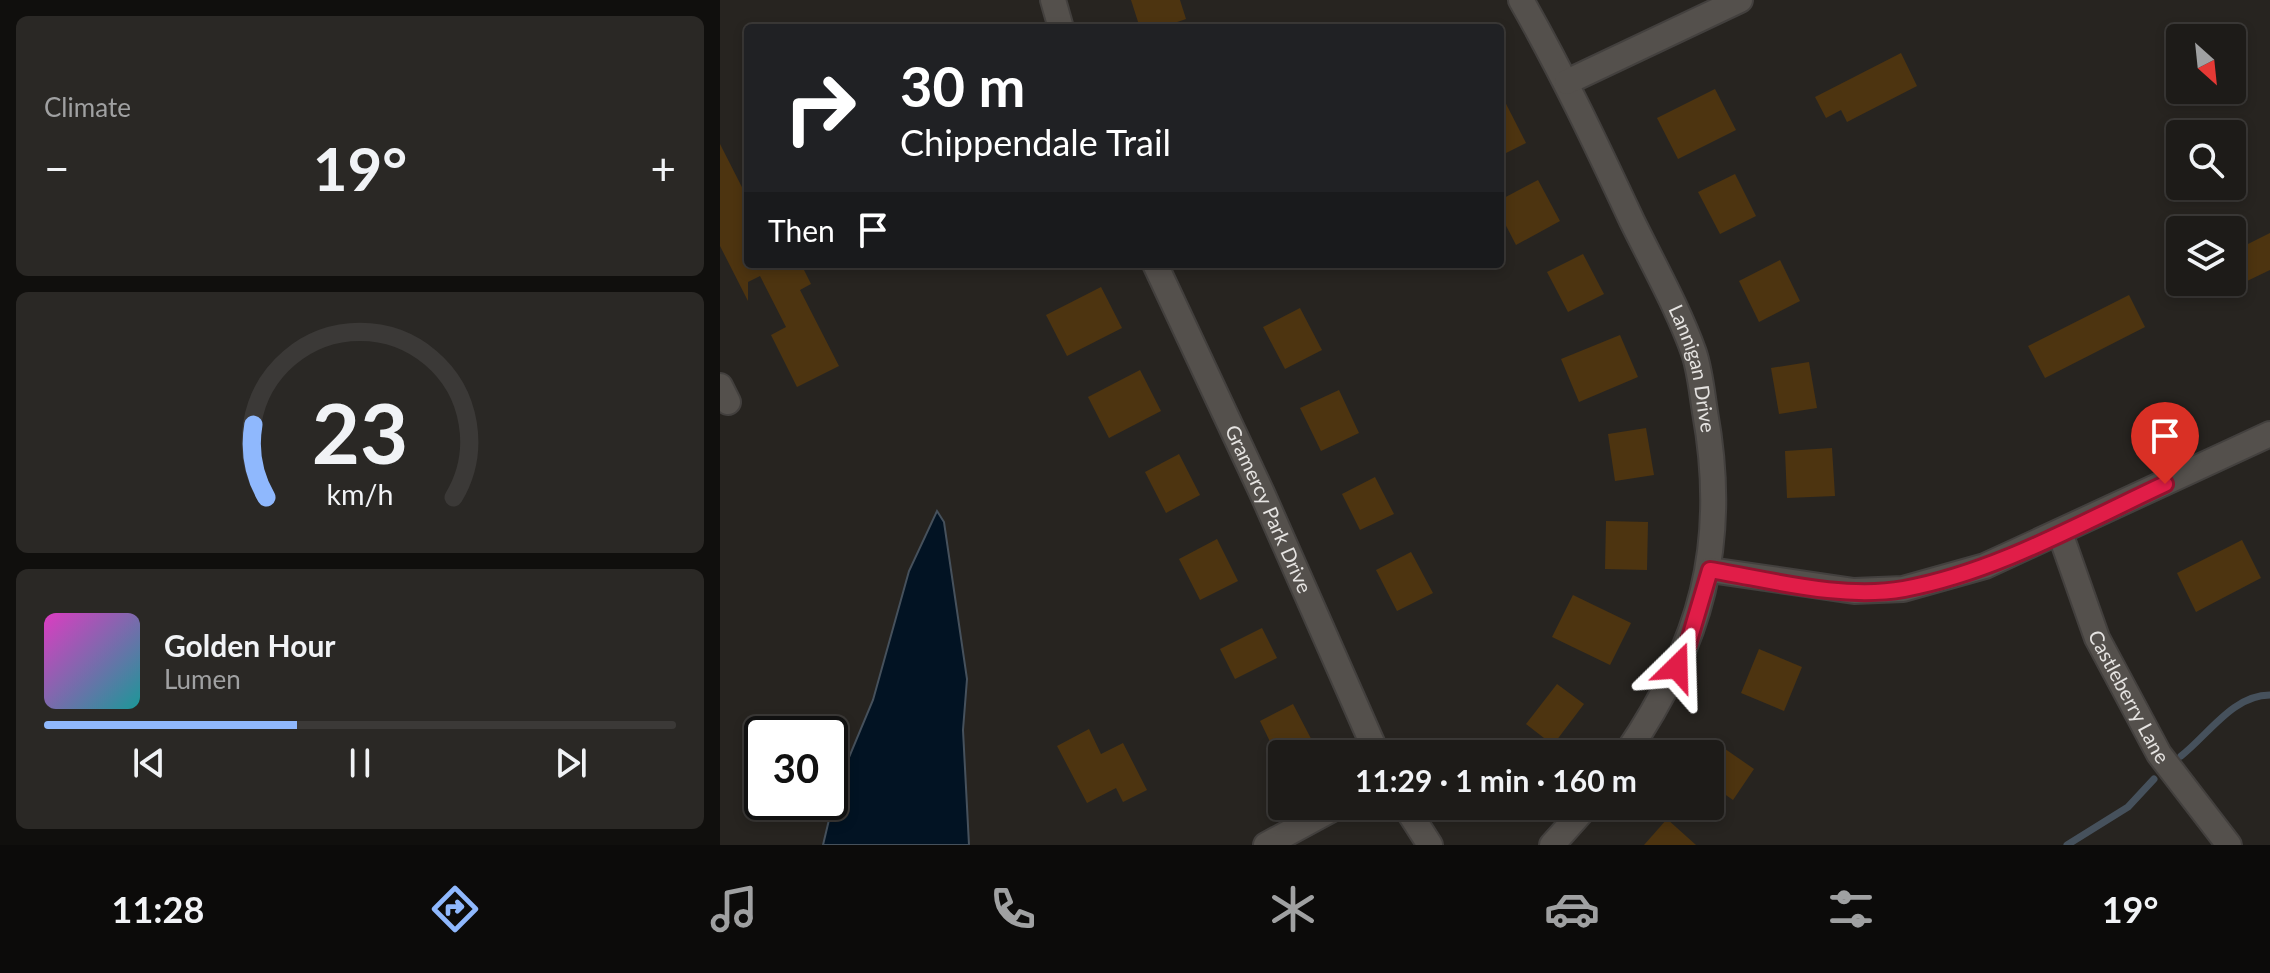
<!DOCTYPE html>
<meta charset="utf-8">
<style>
:root{--surface:#1d1b18;--page:#2a2825;--text:#f1f3f6;--muted:#a0a1a2;--line:#3b3937;--accent:#8fb8fd}
body{margin:0;font-family:Lato,sans-serif;background:var(--page);color:var(--text);height:100vh;display:flex;flex-direction:column;font-size:30px;white-space:nowrap}
*{box-sizing:border-box;margin:0}
p{font-size:26px;color:var(--muted)}
.icon{flex:none;width:44px;height:44px;fill:none;stroke:currentColor;stroke-width:2;stroke-linecap:round;stroke-linejoin:round}
.map{position:relative;flex:1;overflow:hidden}
.side{display:flex;flex-direction:column;gap:16px;padding:16px;background:#100f0d;width:720px}
.side>*{flex:none}
.banner{position:absolute;left:24px;top:24px;width:760px;height:244px;border-radius:8px;box-shadow:0 4px 12px #0003,0 0 0 2px var(--line);background:#202124;color:#fff;overflow:hidden}
.needle{width:52px;rotate:153deg}
.controls{position:absolute;left:1446px;top:24px;display:grid;gap:16px}
.controls a{display:grid;place-items:center;width:80px;height:80px;border-radius:8px;background:var(--surface);box-shadow:0 4px 12px #0003,0 0 0 2px var(--line);font-size:40px}
.speed{position:absolute;left:24px;top:716px;display:flex;gap:16px;font-size:40px;font-weight:700;text-align:center}
.speed>*{display:grid;place-content:center;width:104px;height:104px;border-radius:50%;background:var(--surface);box-shadow:0 4px 12px #0003,0 0 0 2px var(--line);line-height:1}
.speed .limit{border:4px solid #111;border-radius:12px;background:#fff;color:#111}
.pin{position:absolute;display:grid;place-items:center;width:68px;height:68px;color:#fff;margin:-82px -34px;border-radius:50% 50% 50% 0;rotate:-45deg;box-shadow:0 0 8px #0007}
.pin .icon{rotate:45deg}
.me{position:absolute;width:88px;margin:-44px;rotate:22deg;stroke-linejoin:round;filter:drop-shadow(0 0 6px #0008)}
.turn{display:flex;align-items:center;gap:28px;height:168px;padding:0 24px;font-size:36px}
.turn .icon{width:104px;height:104px;stroke-width:2.5}
.turn b{display:block;font-size:56px;line-height:68px}
.then{display:flex;align-items:center;height:76px;padding:0 24px;background:#0003;gap:16px;font-size:30px}
.big{font-size:60px;font-weight:700;line-height:1.1}
.side .tile{flex:1;display:flex;flex-direction:column;justify-content:center;gap:12px;min-width:0;padding:0 28px;border-radius:12px;background:var(--page)}
.side .dial{align-items:center;gap:0}
.dial svg{height:208px;overflow:visible;fill:none;stroke:var(--line);stroke-width:7;stroke-linecap:round;text-anchor:middle}
.dial text{fill:var(--text);stroke:none}
.song{display:flex;align-items:center;gap:24px}
.cover{width:96px;height:96px;border-radius:12px;background:linear-gradient(135deg,hsl(310 70% 55%),hsl(180 70% 35%))}
.played{height:8px;border-radius:4px;background:linear-gradient(90deg,var(--accent) 40%,var(--line) 40%)}
.keys{display:flex;justify-content:space-around;direction:ltr}
.heat{display:flex;justify-content:space-between;align-items:center;font-size:44px;direction:ltr}
.trip{position:absolute;left:548px;top:740px;width:456px;height:80px;border-radius:8px;background:var(--surface);box-shadow:0 4px 12px #0003,0 0 0 2px var(--line);font-weight:700;line-height:80px;text-align:center}
.tabs{display:flex;height:128px;justify-content:space-around;align-items:center;background:#0c0b0a;color:var(--muted)}
.tabs .icon{width:56px;height:56px}
.tabs .on{color:var(--accent)}
.tabs b{font-size:36px;color:var(--text)}
main{display:flex;flex:1;min-height:0}
.map>svg:first-child{display:block}
.water{fill:#021323;stroke:#46515c;stroke-width:2}
.lines{fill:none;stroke-linecap:round;stroke-linejoin:round}
.stream{stroke:#46515c;stroke-width:7}
.building{fill:#4d3410}
.street-casing{stroke:#43403e;stroke-width:28}
.street{stroke:#54504c;stroke-width:24}
.route-casing{stroke:#92132f;stroke-width:20}
.route{stroke:#e11d48;stroke-width:14}
.labels{text-anchor:middle;stroke-width:6;stroke-linejoin:round;paint-order:stroke}
.street-label{font-size:20px;fill:#e5e3e1;stroke:#1e1b17}
</style>
<main>
<section class="side">
<div class="tile"><p>Climate</p>
<div class="heat"><a>−</a><b class="big">19°</b><a>+</a></div>
</div>
<div class="tile dial"><svg viewBox="0 0 100 80">
<path d="M14 69A42 42 0 1 1 86 69"/>
<path d="M14 69A42 42 0 0 1 9 41" stroke="#8fb8fd"/>
<text x="50" y="56" font-size="32" font-weight="700">23</text>
<text x="50" y="72" font-size="11">km/h</text>
</svg></div>
<div class="tile">
<div class="song"><i class="cover"></i><div><b>Golden Hour</b><p>Lumen</p></div></div>
<div class="played"></div>
<div class="keys"><svg class="icon" aria-label="previous" viewBox="0 0 24 24"><path d="M18 5L8 12l10 7zM5 5v14"/></svg><svg class="icon" aria-label="pause" viewBox="0 0 24 24"><path d="M8 5v14M16 5v14"/></svg><svg class="icon" aria-label="next" viewBox="0 0 24 24"><path d="M6 5l10 7-10 7zM19 5v14"/></svg></div>
</div>
</section>
<div class="map">
<svg width="1550" height="845" viewBox="0 0 1550 845">
<rect width="100%" height="100%" fill="#272420"/>
<polygon class="water" points="217,511 224,522 247,679 243,730 249,845 103,845 117,786 153,700 189,571"/>
<g class="lines">
<g class="stream">
<path d="M 1461,756 C 1489,734 1513,695 1550,695"/>
<polyline points="1347,845 1408,807 1434,779"/>
</g>
</g>
<g class="building">
<polygon points="411,0 460,0 466,19 440,28 420,28"/>
<polygon points="1181,53 1197,86 1127,122 1121,110 1106,118 1095,97"/>
<polygon points="995,89 1016,130 958,159 937,118"/>
<polygon points="780,92 806,143 780,156"/>
<polygon points="0,144 28,199 28,264 81,264 91,284 80,290 119,366 77,387 51,335 66,327 40,276 28,282 28,301 0,246"/>
<polygon points="1015,174 1036,216 1000,234 978,192"/>
<polygon points="818,180 840,221 796,245 780,214 780,200"/>
<polygon points="1550,233 1550,270 1525,282 1512,252"/>
<polygon points="863,254 884,294 848,312 827,272"/>
<polygon points="1060,260 1080,301 1039,322 1019,281"/>
<polygon points="381,287 402,328 347,356 326,315"/>
<polygon points="1409,295 1425,327 1325,378 1308,346"/>
<polygon points="580,308 602,350 565,369 543,327"/>
<polygon points="900,335 918,377 859,402 841,359"/>
<polygon points="1089,362 1097,408 1059,414 1051,368"/>
<polygon points="420,370 441,411 389,438 368,397"/>
<polygon points="619,390 639,433 601,451 580,408"/>
<polygon points="926,428 934,475 895,481 888,434"/>
<polygon points="1112,448 1115,496 1067,498 1065,451"/>
<polygon points="459,454 480,495 446,513 425,472"/>
<polygon points="655,477 674,514 640,530 622,494"/>
<polygon points="886,521 928,522 927,570 885,569"/>
<polygon points="497,539 518,581 480,600 459,559"/>
<polygon points="1522,540 1541,578 1476,612 1457,573"/>
<polygon points="691,552 713,593 677,611 656,570"/>
<polygon points="853,595 911,623 890,665 832,637"/>
<polygon points="542,628 557,658 515,679 500,649"/>
<polygon points="1039,649 1082,667 1064,711 1021,693"/>
<polygon points="837,684 864,704 833,745 806,724"/>
<polygon points="573,704 599,754 556,754 540,721"/>
<polygon points="369,729 381,754 403,743 427,790 403,802 396,788 367,803 337,746"/>
<polygon points="998,744 1034,769 1013,800 990,784 990,755"/>
<polygon points="947,819 976,845 924,845"/>
</g>
<g class="lines">
<defs>
<g id="street">
<polyline points="333,0 341,28"/>
<path id="s1" d="M 801,0 C 842,72 877,146 912,221 C 933,264 958,308 974,353 C 980,371 982,393 985,412 C 1009,545 981,644 906,754"/>
<polyline points="847,82 1020,0"/>
<path id="s2" d="M 435,264 L 542,493 L 657,754"/>
<polyline points="0,386 8,402"/>
<path id="s3" d="M 1340,533 L 1377,638 L 1439,754 L 1509,845"/>
<polyline points="990,570 1134,591 1183,589 1265,566 1550,434"/>
<polyline points="685,806 710,845"/>
<polyline points="546,845 618,806"/>
<polyline points="832,845 867,806"/>
</g>
</defs>
<use href="#street" class="street-casing"/>
<use href="#street" class="street"/>
</g>
<g class="lines">
<defs>
<path id="route" d="M 957,667 L 968,644 L 990,570 C 1051,580 1122,600 1184,589 C 1276,572 1361,523 1445,484"/>
</defs>
<use href="#route" class="route-casing"/>
<use href="#route" class="route"/>
</g>
<g class="labels">
<g class="street-label">
<text dy="7" stroke="none"><textPath href="#s1" startOffset="408">Lannigan Drive</textPath></text>
<text dy="7" stroke="none"><textPath href="#s2" startOffset="270">Gramercy Park Drive</textPath></text>
<text dy="7" stroke="none"><textPath href="#s3" startOffset="178">Castleberry Lane</textPath></text>
</g>
</g>
</svg>
<div class="controls">
<a><svg class="needle" viewBox="-14 -14 28 28"><path d="M0-13l5 13h-10z" fill="#e53935"/><path d="M0 13l5-13h-10z" fill="#a0a1a2"/></svg></a>
<a><svg class="icon" aria-label="search" viewBox="0 0 24 24"><circle cx="10" cy="10" r="6"/><path d="M15 15l6 6"/></svg></a>
<a><svg class="icon" aria-label="layers" viewBox="0 0 24 24"><path d="M12 4l9 5-9 5-9-5zM3 14l9 5 9-5"/></svg></a>
</div>
<div class="speed"><div class="limit">30</div></div>
<div class="pin" style="left:1445px;top:484px;background:#d93025"><svg class="icon" aria-label="arrive" viewBox="0 0 24 24"><path d="M6 21V4h12l-3 4 3 4H6"/></svg></div>
<svg class="me" style="left:957px;top:667px" viewBox="-20 -20 40 40"><path d="M0-17L14 15 0 8-14 15z" fill="#e11d48" stroke="#fff" stroke-width="4"/></svg>
<div class="trip">11:29 · 1 min · 160 m</div>
<div class="banner">
<div class="turn"><svg class="icon" aria-label="right" viewBox="0 0 24 24"><path d="M7 20v-9h11M14 6l5 5-5 5"/></svg><div><b>30 m</b>Chippendale Trail</div></div>
<div class="then">Then<svg class="icon" aria-label="arrive" viewBox="0 0 24 24"><path d="M6 21V4h12l-3 4 3 4H6"/></svg></div>
</div>
</div>
</main>
<nav class="tabs">
<b>11:28</b>
<svg class="icon on" aria-label="directions" viewBox="0 0 24 24"><path d="M12 3l9 9-9 9-9-9zM9 14v-3h6M13 9l2 2-2 2"/></svg>
<svg class="icon" aria-label="music" viewBox="0 0 24 24"><path d="M9 18V5l10-2v13"/><circle cx="6" cy="18" r="3"/><circle cx="16" cy="16" r="3"/></svg>
<svg class="icon" aria-label="phone" viewBox="0 0 24 24"><path d="M5 4h4l2 5-3 2q2 4 5 5l2-3 5 2v4C11 20 4 13 5 4z"/></svg>
<svg class="icon" aria-label="climate" viewBox="0 0 24 24"><path d="M12 3v18M4 7l16 10M4 17L20 7"/></svg>
<svg class="icon" aria-label="car" viewBox="0 0 24 24"><path d="M5 17H2v-5l4-1 3-4h7l3 4 3 1v5h-3M9 17h6M6 11h13"/><circle cx="7" cy="17" r="2"/><circle cx="17" cy="17" r="2"/></svg>
<svg class="icon" aria-label="filters" viewBox="0 0 24 24"><path d="M4 7h16M4 17h16"/><circle cx="9" cy="7" r="2"/><circle cx="15" cy="17" r="2"/></svg>
<b>19°</b>
</nav>
